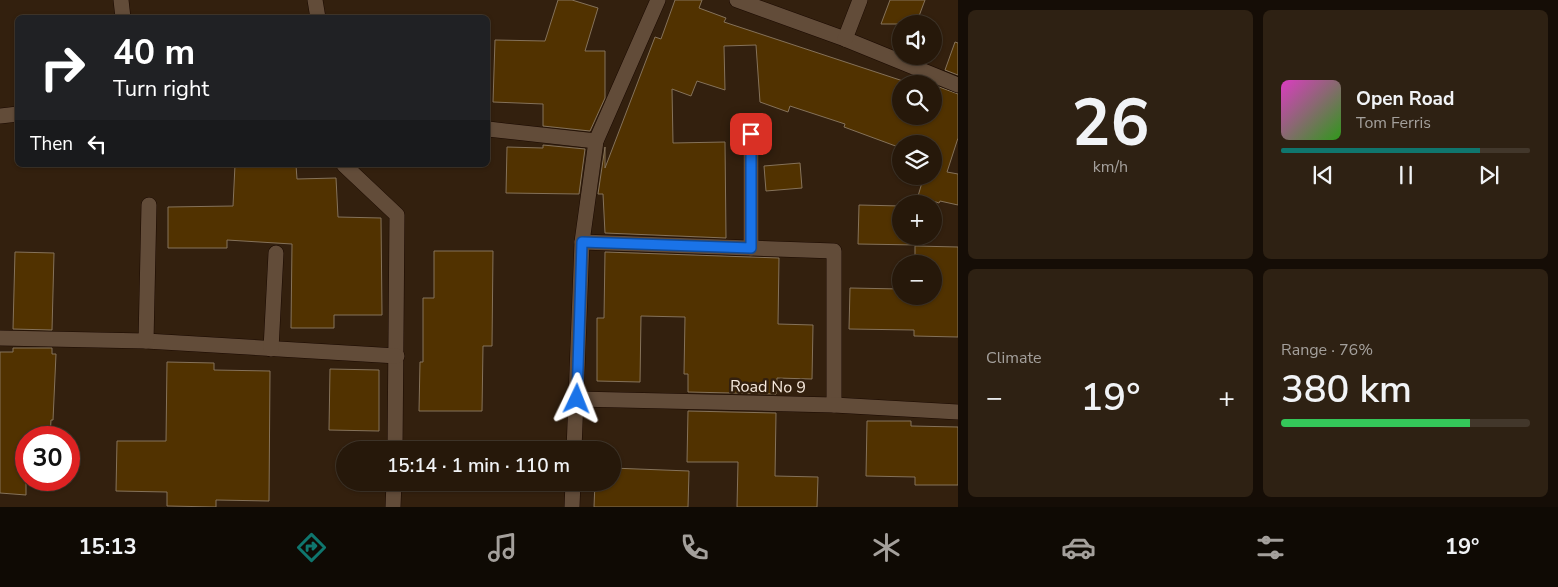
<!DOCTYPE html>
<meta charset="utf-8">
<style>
:root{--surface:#26180a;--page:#2e2113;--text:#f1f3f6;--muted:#a4a09c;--line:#42372b;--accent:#0f766e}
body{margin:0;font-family:"Nunito Sans",sans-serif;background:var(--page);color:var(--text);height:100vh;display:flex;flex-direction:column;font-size:19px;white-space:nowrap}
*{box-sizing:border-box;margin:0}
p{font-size:16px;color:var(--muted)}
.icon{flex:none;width:28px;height:28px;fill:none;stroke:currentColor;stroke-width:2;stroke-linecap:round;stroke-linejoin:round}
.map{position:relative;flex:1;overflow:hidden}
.details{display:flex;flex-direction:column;gap:10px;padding:10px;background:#150d06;width:600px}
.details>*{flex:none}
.guide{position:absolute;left:15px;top:15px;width:475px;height:152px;border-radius:8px;box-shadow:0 1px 4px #0004,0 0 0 1px var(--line);background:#202124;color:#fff;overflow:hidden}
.fabs{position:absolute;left:892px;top:15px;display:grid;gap:10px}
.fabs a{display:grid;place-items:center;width:50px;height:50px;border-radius:50%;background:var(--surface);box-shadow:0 1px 4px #0004,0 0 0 1px var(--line);font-size:25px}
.speed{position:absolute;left:15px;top:426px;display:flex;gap:10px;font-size:25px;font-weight:700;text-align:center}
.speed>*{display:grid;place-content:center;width:65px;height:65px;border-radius:50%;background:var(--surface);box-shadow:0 1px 4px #0004,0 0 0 1px var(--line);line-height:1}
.speed .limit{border:8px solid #d22;background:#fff;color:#111}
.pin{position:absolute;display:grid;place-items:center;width:42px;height:42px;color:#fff;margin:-21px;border-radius:10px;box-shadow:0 2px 8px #0006}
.me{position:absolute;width:55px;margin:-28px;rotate:2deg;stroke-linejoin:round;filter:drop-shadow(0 0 4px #0008)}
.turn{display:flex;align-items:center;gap:18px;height:105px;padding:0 15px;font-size:22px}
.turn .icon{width:65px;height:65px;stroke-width:2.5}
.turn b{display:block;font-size:35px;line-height:42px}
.then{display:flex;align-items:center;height:48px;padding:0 15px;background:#0003;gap:10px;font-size:19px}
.big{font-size:38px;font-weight:600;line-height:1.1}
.details .widget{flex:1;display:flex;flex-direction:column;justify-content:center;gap:8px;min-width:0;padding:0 18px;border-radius:8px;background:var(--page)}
.details .dial{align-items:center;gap:0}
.dial b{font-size:65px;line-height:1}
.song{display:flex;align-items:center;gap:15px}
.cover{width:60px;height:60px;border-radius:8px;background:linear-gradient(135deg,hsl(310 70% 55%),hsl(110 70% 35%))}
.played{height:5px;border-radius:2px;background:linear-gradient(90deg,var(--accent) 80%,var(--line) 80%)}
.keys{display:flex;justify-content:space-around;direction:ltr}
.heat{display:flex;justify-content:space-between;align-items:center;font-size:28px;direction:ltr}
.charge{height:8px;border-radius:4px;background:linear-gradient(90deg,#34c759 76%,var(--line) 0)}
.details .tiles{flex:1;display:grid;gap:10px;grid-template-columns:repeat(2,1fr)}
.trip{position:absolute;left:336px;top:441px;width:285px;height:50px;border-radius:25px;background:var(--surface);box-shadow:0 1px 4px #0004,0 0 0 1px var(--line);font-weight:600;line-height:50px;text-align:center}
.tabs{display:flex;height:80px;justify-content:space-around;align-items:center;background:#0f0a04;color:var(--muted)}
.tabs .icon{width:35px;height:35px}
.tabs .active{color:var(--accent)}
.tabs b{font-size:22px;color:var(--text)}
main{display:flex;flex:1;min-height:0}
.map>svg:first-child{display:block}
.building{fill:#513200;stroke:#85725a}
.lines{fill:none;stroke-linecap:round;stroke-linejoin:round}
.street-casing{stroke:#1a0900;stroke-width:16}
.street{stroke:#624c39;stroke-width:15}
.route-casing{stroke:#114b97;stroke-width:12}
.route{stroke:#1a73e8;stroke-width:9}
.labels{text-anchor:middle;stroke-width:5;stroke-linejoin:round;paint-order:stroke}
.street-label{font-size:16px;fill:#f8ebdf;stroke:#33200e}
</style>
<main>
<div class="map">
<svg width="958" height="507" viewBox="0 0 958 507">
<rect width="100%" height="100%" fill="#33200e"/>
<g class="building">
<polygon points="558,0 572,0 598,8 585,51 605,51 605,98 590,131 543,126 543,104 493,102 495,40 545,41"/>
<polygon points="675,0 702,0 699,8 726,18 724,22 903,81 904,80 916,84 901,84 901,116 934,116 934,90 938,91 939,87 958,94 958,138 947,172 958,174 958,205 940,201 939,203 918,196 924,176 934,176 934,144 901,144 901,148 844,127 845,124 790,106 788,112 760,102 756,45 724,46 725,90 697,81 691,96 672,89 673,143 725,142 726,238 605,233 603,194 598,194 605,147 605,168 655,37 661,39"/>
<polygon points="890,0 925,0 916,24 881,24"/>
<polygon points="955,42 958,43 958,75 945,70"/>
<polygon points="543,145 585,149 579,194 506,193 507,147 543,148"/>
<polygon points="800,163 802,188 766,191 764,166"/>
<polygon points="235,165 296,165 297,179 336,178 338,217 381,218 382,315 334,315 334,328 291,328 292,244 227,240 227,248 168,248 168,207 233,206"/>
<polygon points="859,205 901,206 901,236 919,236 919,245 858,244"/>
<polygon points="915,246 958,247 958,337 914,336 914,330 849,329 850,288 901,289 901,296 934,296 934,264 915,264"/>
<polygon points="434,251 493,251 492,346 483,346 482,411 419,411 420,362 423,362 423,298 434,298"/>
<polygon points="15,252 54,253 52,330 13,329"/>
<polygon points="605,252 779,258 778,324 813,325 812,379 777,378 776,394 688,392 688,374 684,374 685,317 641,316 640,382 597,381 597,318 604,318"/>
<polygon points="13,348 52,348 52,354 56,354 53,420 51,420 50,438 26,438 26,495 0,493 0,352 13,352"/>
<polygon points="167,362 214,363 214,370 270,371 269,501 216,500 216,507 167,506 167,492 116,491 117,441 166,441"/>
<polygon points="330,369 379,370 379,431 329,430"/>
<polygon points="688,411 776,413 775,476 818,477 817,507 737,507 738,462 687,462"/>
<polygon points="867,421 911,421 911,426 958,427 958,485 915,485 915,477 866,476"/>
<polygon points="612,468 689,471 688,507 594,507 595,482 612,482"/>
</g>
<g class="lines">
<defs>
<g id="street">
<polyline points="121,0 123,18"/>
<polyline points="315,0 318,18"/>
<polyline points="737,0 845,39 958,85"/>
<polyline points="845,39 860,0"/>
<polyline points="0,116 18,114"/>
<polyline points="488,129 596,141"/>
<polyline points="751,134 751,248"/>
<polyline points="344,165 397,215 395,450"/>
<polyline points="582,242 834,251 834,405"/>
<polyline points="0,338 146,341 397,356"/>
<polyline points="146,341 149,205"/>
<polyline points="271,349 276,253"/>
<polyline points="577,399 834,405 958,412"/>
<polyline points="574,450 582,242 596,141 658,0"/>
<polyline points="393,507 394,482"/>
<polyline points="572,507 573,482"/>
</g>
</defs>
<use href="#street" class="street-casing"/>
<use href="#street" class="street"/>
</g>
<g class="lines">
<defs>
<polyline id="route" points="577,399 582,242 751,248 751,134"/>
</defs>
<use href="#route" class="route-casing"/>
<use href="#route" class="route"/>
</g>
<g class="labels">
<g class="street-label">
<text transform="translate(768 386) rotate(1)" y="6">Road No 9</text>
</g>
</g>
</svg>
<div class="fabs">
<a><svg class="icon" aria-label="sound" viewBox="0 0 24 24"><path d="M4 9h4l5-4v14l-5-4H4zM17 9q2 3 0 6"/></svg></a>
<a><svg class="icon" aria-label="search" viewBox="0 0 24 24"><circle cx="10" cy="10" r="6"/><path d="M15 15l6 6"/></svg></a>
<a><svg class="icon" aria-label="layers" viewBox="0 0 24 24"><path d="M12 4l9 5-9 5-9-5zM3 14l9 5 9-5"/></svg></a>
<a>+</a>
<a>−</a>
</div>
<div class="speed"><div class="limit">30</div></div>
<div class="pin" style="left:751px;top:134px;background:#d93025"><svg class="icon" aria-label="arrive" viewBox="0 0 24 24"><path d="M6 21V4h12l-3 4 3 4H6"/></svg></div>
<svg class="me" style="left:577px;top:399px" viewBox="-20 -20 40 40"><path d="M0-17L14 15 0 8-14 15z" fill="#1a73e8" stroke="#fff" stroke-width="4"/></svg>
<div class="trip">15:14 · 1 min · 110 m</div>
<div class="guide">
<div class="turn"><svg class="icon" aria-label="right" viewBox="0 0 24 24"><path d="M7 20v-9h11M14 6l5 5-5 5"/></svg><div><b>40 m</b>Turn right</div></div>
<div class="then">Then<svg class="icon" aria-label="left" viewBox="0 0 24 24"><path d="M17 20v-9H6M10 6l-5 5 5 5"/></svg></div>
</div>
</div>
<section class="details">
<div class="tiles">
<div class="widget dial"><b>26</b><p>km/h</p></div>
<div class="widget">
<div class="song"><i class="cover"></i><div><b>Open Road</b><p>Tom Ferris</p></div></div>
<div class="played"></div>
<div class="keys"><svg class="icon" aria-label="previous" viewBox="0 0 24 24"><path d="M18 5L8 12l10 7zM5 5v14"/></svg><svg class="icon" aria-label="pause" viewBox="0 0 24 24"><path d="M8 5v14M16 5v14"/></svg><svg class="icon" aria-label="next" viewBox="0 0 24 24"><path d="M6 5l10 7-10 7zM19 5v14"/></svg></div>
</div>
<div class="widget"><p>Climate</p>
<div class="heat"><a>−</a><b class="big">19°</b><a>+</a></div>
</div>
<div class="widget"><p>Range · 76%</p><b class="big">380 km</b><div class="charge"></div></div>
</div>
</section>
</main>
<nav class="tabs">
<b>15:13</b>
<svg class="icon active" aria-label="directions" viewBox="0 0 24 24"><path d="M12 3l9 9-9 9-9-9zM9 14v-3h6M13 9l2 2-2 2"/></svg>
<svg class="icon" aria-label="music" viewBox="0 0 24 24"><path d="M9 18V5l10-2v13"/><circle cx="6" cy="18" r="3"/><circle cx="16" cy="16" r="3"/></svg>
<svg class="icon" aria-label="phone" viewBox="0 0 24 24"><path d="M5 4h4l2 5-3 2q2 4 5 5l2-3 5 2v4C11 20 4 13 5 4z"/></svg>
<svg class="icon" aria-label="climate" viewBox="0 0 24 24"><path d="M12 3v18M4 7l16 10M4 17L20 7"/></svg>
<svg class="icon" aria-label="car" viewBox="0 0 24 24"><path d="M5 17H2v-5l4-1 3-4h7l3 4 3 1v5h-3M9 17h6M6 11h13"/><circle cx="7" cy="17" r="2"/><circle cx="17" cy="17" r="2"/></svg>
<svg class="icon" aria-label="filters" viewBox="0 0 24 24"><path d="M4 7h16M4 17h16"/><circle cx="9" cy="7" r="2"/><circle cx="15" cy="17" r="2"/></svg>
<b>19°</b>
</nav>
